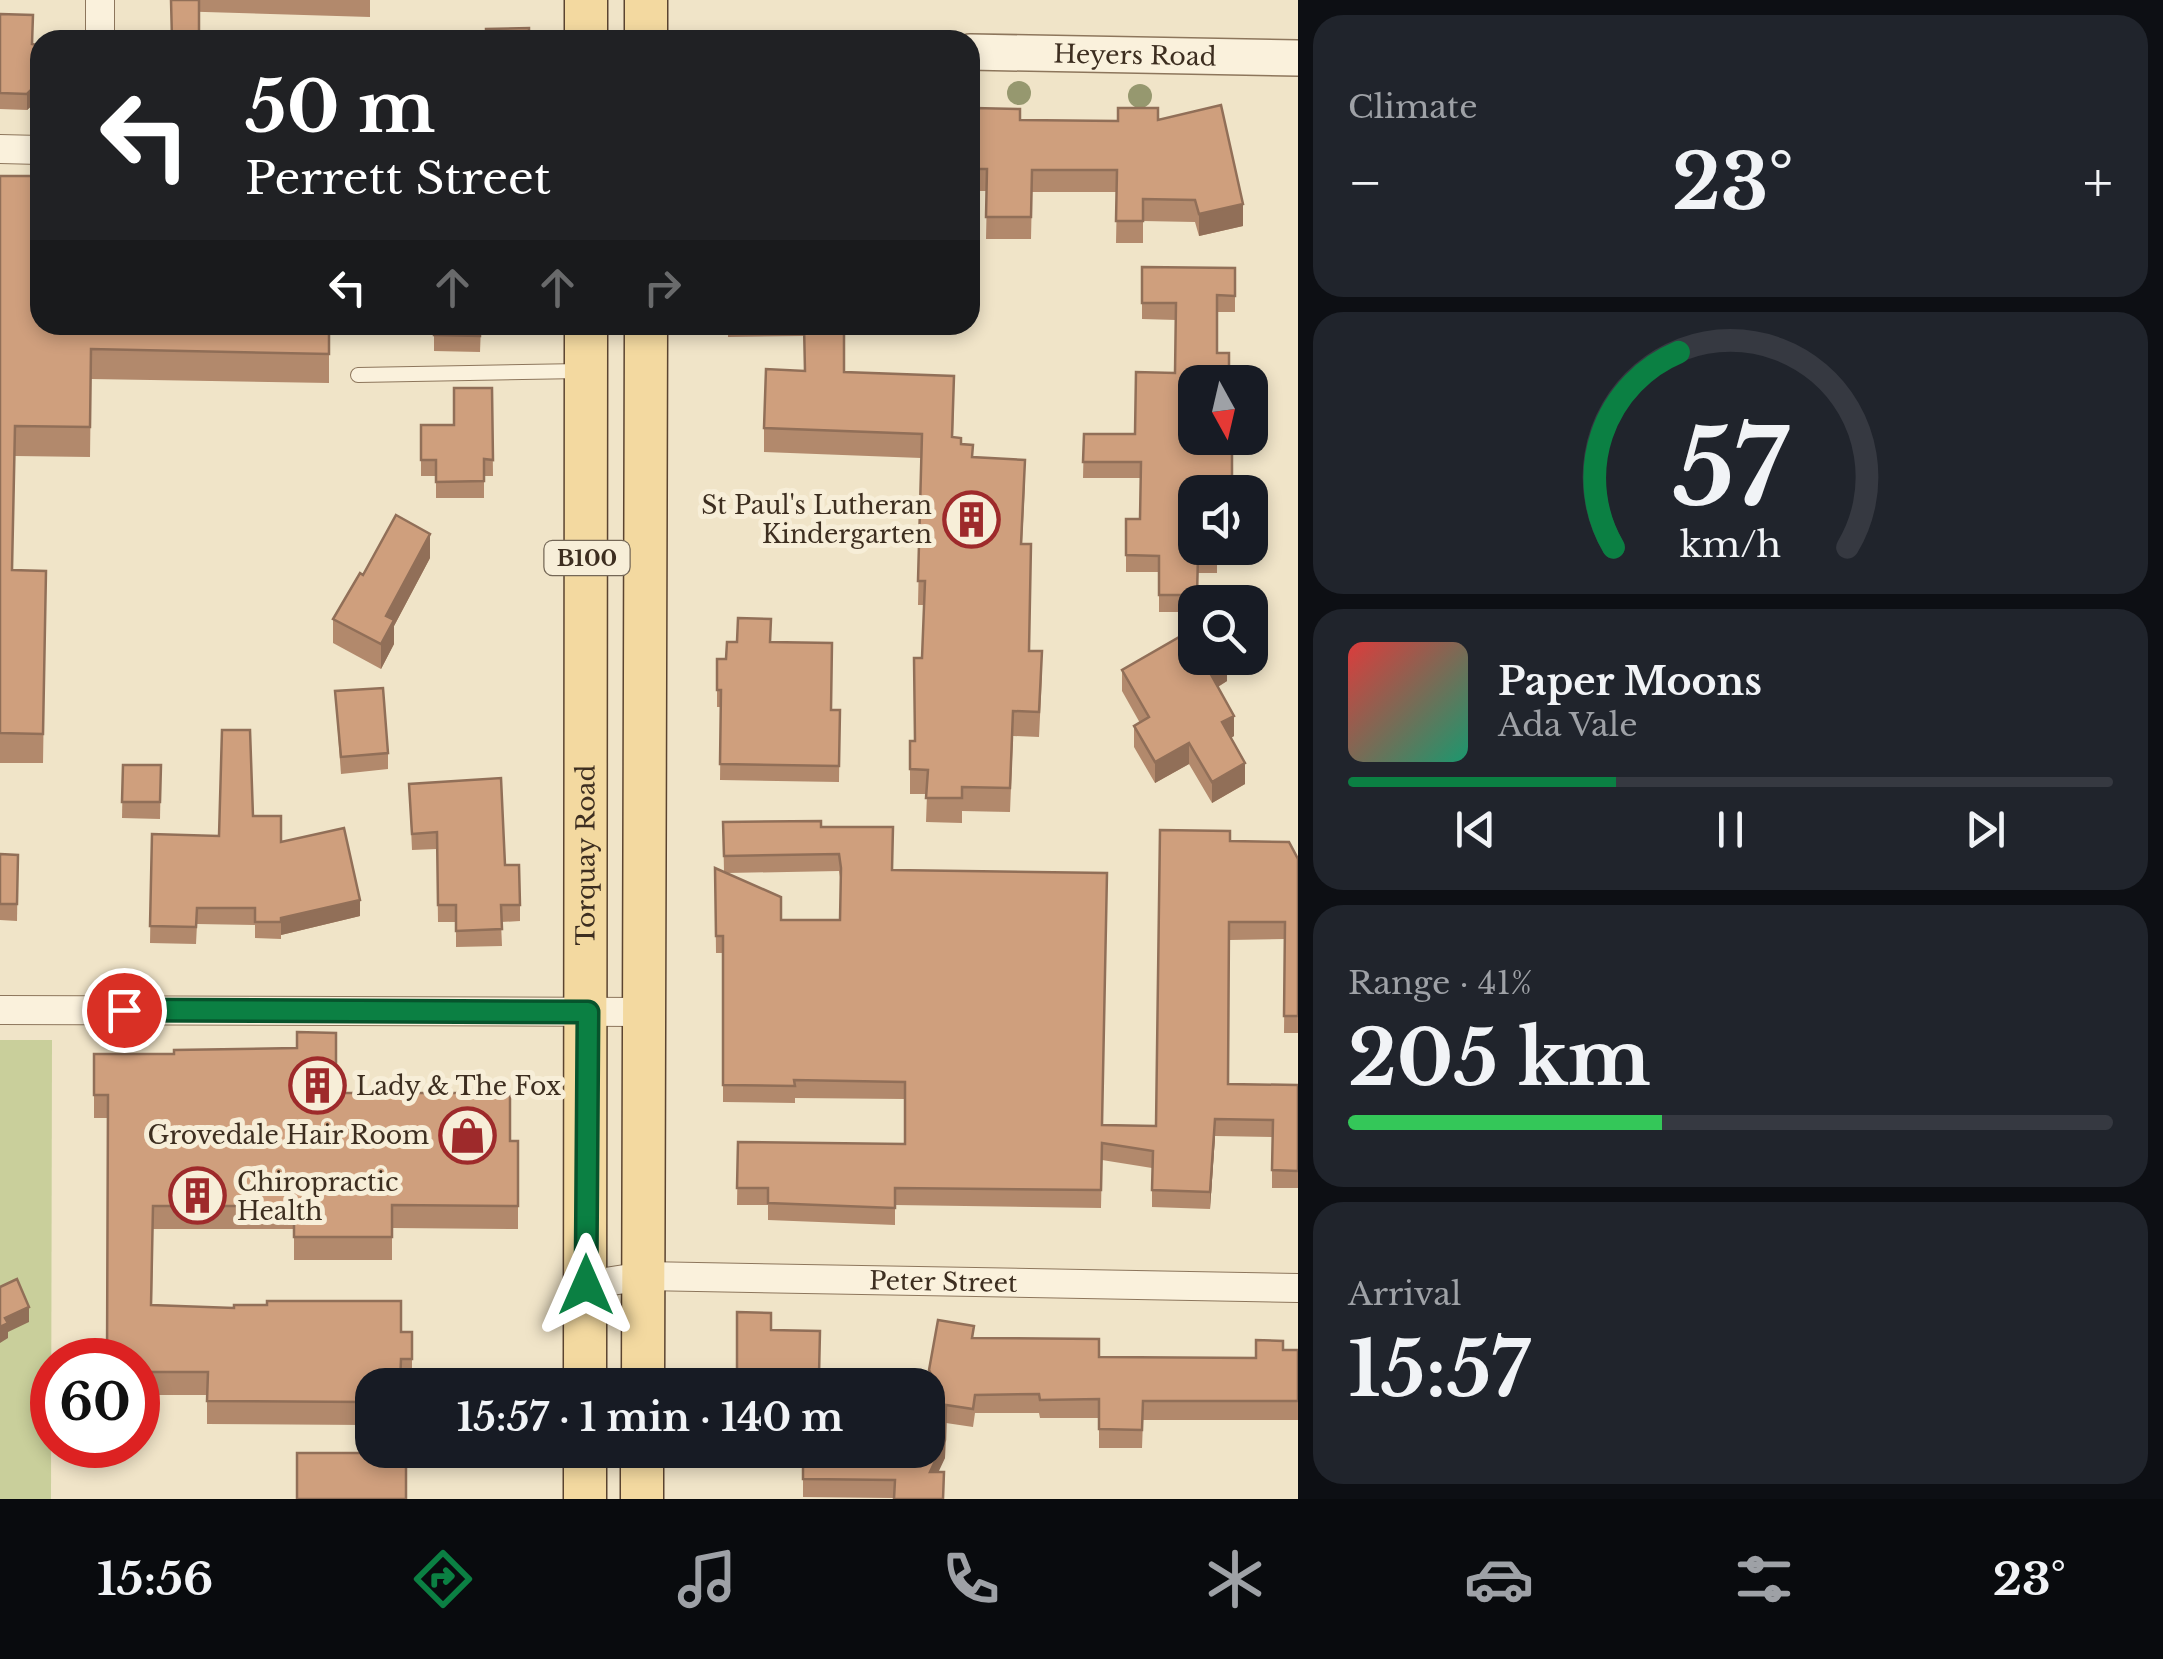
<!DOCTYPE html>
<meta charset="utf-8">
<style>
:root{--surface:#171b24;--page:#20242c;--text:#f1f3f6;--muted:#9ea1a6;--line:#363941;--accent:#0b8043}
body{margin:0;font-family:"Libre Baskerville",serif;background:var(--page);color:var(--text);height:100vh;display:flex;flex-direction:column;font-size:38px;white-space:nowrap}
*{box-sizing:border-box;margin:0}
p{font-size:32px;color:var(--muted)}
.icon{flex:none;width:55px;height:55px;fill:none;stroke:currentColor;stroke-width:2;stroke-linecap:round;stroke-linejoin:round}
.map{position:relative;flex:1;overflow:hidden}
.panel{display:flex;flex-direction:column;gap:15px;padding:15px;background:#0d0f14;width:865px}
.panel>*{flex:none}
.banner{position:absolute;left:30px;top:30px;width:950px;height:305px;border-radius:30px;box-shadow:0 5px 15px #0003;background:#202124;color:#fff;overflow:hidden}
.needle{width:65px;rotate:172deg}
.controls{position:absolute;left:1178px;top:365px;display:grid;gap:20px}
.controls a{display:grid;place-items:center;width:90px;height:90px;border-radius:20px;background:var(--surface);box-shadow:0 5px 15px #0003;font-size:50px}
.speed{position:absolute;left:30px;top:1338px;display:flex;gap:20px;font-size:50px;font-weight:700;text-align:center}
.speed>*{display:grid;place-content:center;width:130px;height:130px;border-radius:50%;background:var(--surface);box-shadow:0 5px 15px #0003;line-height:1}
.speed .limit{border:15px solid #d22;background:#fff;color:#111}
.pin{position:absolute;display:grid;place-items:center;width:85px;height:85px;color:#fff;margin:-42px;border:5px solid #fff;border-radius:50%;box-shadow:0 2px 10px #0007}
.me{position:absolute;width:110px;margin:-55px;rotate:0deg;stroke-linejoin:round;filter:drop-shadow(0 0 8px #0008)}
.turn{display:flex;align-items:center;gap:35px;height:210px;padding:0 50px;font-size:45px}
.turn .icon{width:130px;height:130px;stroke-width:2.5}
.turn b{display:block;font-size:70px;line-height:85px}
.lanes{display:flex;align-items:center;height:95px;padding:0 50px;background:#0003;justify-content:center;gap:50px;direction:ltr}
.lanes .off{opacity:.35}
.big{font-size:75px;font-weight:700;line-height:1.1}
.panel .tile{flex:1;display:flex;flex-direction:column;justify-content:center;gap:15px;min-width:0;padding:0 35px;border-radius:30px;background:var(--page)}
.panel .dial{align-items:center;gap:0}
.dial svg{height:260px;overflow:visible;fill:none;stroke:var(--line);stroke-width:7;stroke-linecap:round;text-anchor:middle}
.dial text{fill:var(--text);stroke:none}
.song{display:flex;align-items:center;gap:30px}
.cover{width:120px;height:120px;border-radius:15px;background:linear-gradient(135deg,hsl(0 70% 55%),hsl(160 70% 35%))}
.played{height:10px;border-radius:5px;background:linear-gradient(90deg,var(--accent) 35%,var(--line) 35%)}
.keys{display:flex;justify-content:space-around;direction:ltr}
.heat{display:flex;justify-content:space-between;align-items:center;font-size:55px;direction:ltr}
.charge{height:15px;border-radius:8px;background:linear-gradient(90deg,#34c759 41%,var(--line) 0)}
.trip{position:absolute;left:355px;top:1368px;width:590px;height:100px;border-radius:30px;background:var(--surface);box-shadow:0 5px 15px #0003;font-weight:700;line-height:100px;text-align:center}
.tab-bar{display:flex;height:160px;justify-content:space-around;align-items:center;background:#090b0e;color:var(--muted)}
.tab-bar .icon{width:70px;height:70px}
.tab-bar .selected{color:var(--accent)}
.tab-bar b{font-size:45px;color:var(--text)}
main{display:flex;flex:1;min-height:0}
.map>svg:first-child{display:block}
.green{fill:#c9cf9b}
.lines{fill:none;stroke-linecap:round;stroke-linejoin:round}
.service-casing{stroke:#8d765c;stroke-width:16}
.minor-casing{stroke:#8d765c;stroke-width:30}
.tertiary-casing{stroke:#8d765c;stroke-width:38}
.primary-casing{stroke:#5b4430;stroke-width:45}
.service{stroke:#faf1dc;stroke-width:14}
.minor{stroke:#faf1dc;stroke-width:28}
.tertiary{stroke:#faf1dc;stroke-width:35}
.primary{stroke:#f3d9a0;stroke-width:42}
.tree{fill:#96986f}
.wall{fill:#b2896c;fill-rule:evenodd}
.shaded-wall{fill:#916f58}
.building{fill:#cf9f7d;stroke:#916f58;stroke-width:2.5}
.route-casing{stroke:#07532c;stroke-width:25}
.route{stroke:#0b8043;stroke-width:18}
.labels{text-anchor:middle;stroke-width:10;stroke-linejoin:round;paint-order:stroke}
.shield{fill:#f7eed8;stroke:#756857;stroke-width:2.5}
.shield-label{font-size:22px;font-weight:bold;fill:#3d2e20}
.street-label{font-size:25px;fill:#3d2e20;stroke:#f7eed8}
.poi-label{font-size:25px;fill:#3d2e20;stroke:#f7eed8;text-anchor:end}
</style>
<main>
<div class="map">
<svg width="1298" height="1499" viewBox="0 0 1298 1499">
<rect width="100%" height="100%" fill="#f0e4c8"/>
<polygon class="green" points="0,1040 52,1040 51,1499 0,1499"/>
<g class="lines">
<defs>
<polyline id="service" points="358,375 581,371"/>
<g id="minor">
<polyline points="100,40 100,0"/>
<polyline points="0,149 40,150"/>
<polyline points="0,1010 645,1012"/>
<path id="s1" d="M 586,1285 L 644,1276 L 1298,1288"/>
</g>
<g id="tertiary">
<path id="s2" d="M 970,52 L 1298,58"/>
</g>
<g id="primary">
<polyline points="646,0 646,40"/>
<polyline points="586,40 586,0"/>
<path id="s3" d="M 585,1385 L 586,325"/>
<polyline points="643,1385 646,325"/>
<polyline points="585,1499 585,1450"/>
<polyline points="642,1499 642,1450"/>
</g>
</defs>
<use href="#service" class="service-casing"/>
<use href="#minor" class="minor-casing"/>
<use href="#tertiary" class="tertiary-casing"/>
<use href="#primary" class="primary-casing"/>
<use href="#service" class="service"/>
<use href="#minor" class="minor"/>
<use href="#tertiary" class="tertiary"/>
<use href="#primary" class="primary"/>
</g>
<g class="tree">
<circle cx="1019" cy="93" r="12"/>
<circle cx="1140" cy="96" r="12"/>
</g>
<g class="wall">
<polygon points="170,0 370,0 370,17 171,11"/>
<polygon points="0,14 33,44 36,102 27,110 0,109"/>
<polygon points="975,108 1020,120 1118,121 1158,120 1243,226 1199,236 1195,222 1143,221 1143,243 1116,243 1117,192 1032,192 1031,239 986,239 987,191 974,191"/>
<polygon points="0,176 40,325 329,325 329,383 91,379 90,457 15,456 12,570 46,571 43,763 0,763"/>
<polygon points="1142,267 1235,268 1235,312 1217,312 1217,353 1229,378 1232,438 1232,492 1195,492 1217,548 1217,573 1198,573 1198,602 1195,602 1195,612 1159,612 1159,572 1126,572 1126,519 1140,519 1141,478 1083,478 1084,434 1135,434 1175,373 1176,320 1142,319"/>
<polygon points="434,325 481,325 480,352 434,351"/>
<polygon points="728,325 844,325 844,372 954,401 953,437 973,457 1025,484 1022,544 1030,651 1042,675 1039,737 1013,736 1010,812 962,811 962,823 926,822 927,794 910,794 910,741 914,741 922,658 924,605 918,605 921,458 764,452 764,428 805,371 804,336 728,337"/>
<polygon points="492,388 493,476 484,476 484,498 436,498 436,476 421,476 421,425 454,425"/>
<polygon points="430,558 394,626 394,644 381,669 333,643 333,619 363,575"/>
<polygon points="771,642 831,710 840,710 839,782 720,780 721,707 717,707 717,659 726,659"/>
<polygon points="1122,670 1227,681 1218,687 1234,736 1231,738 1245,784 1212,803 1189,764 1155,783 1134,747 1134,726 1140,723 1122,691"/>
<polygon points="335,691 388,753 388,769 341,774"/>
<polygon points="123,765 161,765 160,819 122,818"/>
<polygon points="409,784 505,865 520,905 520,921 501,922 502,946 456,947 456,922 438,922 437,849 412,850"/>
<path d="M 723,822 L 821,827 L 893,870 L 1102,1125 L 1156,1126 L 1230,841 L 1298,859 L 1298,1033 L 1284,1033 L 1285,939 L 1229,940 L 1228,1084 L 1298,1085 L 1298,1188 L 1272,1188 L 1272,1137 L 1215,1136 L 1210,1209 L 1152,1207 L 1152,1168 L 1102,1160 L 1101,1208 L 895,1205 L 895,1225 L 768,1220 L 768,1205 L 737,1205 L 738,1142 L 905,1144 L 905,1099 L 795,1098 L 795,1103 L 723,1102 L 723,953 L 716,953 L 715,868 L 724,872 ZM 839,871 L 841,883 L 840,920 L 781,920 L 727,873 Z"/>
<polygon points="152,834 219,836 281,842 360,916 281,935 281,939 255,938 255,925 197,924 196,944 150,943"/>
<polygon points="0,854 18,855 17,921 0,920"/>
<polygon points="94,1054 336,1093 510,1141 518,1141 518,1229 392,1228 392,1260 294,1260 294,1229 153,1229 152,1305 412,1332 412,1382 401,1382 367,1453 367,1425 207,1424 207,1395 138,1395 138,1360 108,1118 94,1118"/>
<polygon points="737,1312 771,1330 820,1331 819,1385 737,1385"/>
<polygon points="974,1338 1099,1357 1256,1358 1283,1350 1298,1350 1298,1420 1143,1420 1142,1448 1099,1448 1099,1418 1040,1418 1039,1413 975,1413 973,1427 946,1423 945,1458 894,1498 803,1497 803,1450 931,1393 929,1388 929,1370"/>
</g>
<g class="shaded-wall">
<polygon points="37,45 36,102 27,110 27,94"/>
<polygon points="1243,204 1243,226 1199,236 1199,214"/>
<polygon points="430,534 430,558 394,626 394,644 381,669 381,644 386,616"/>
<polygon points="1227,660 1227,681 1209,692 1209,671"/>
<polygon points="1234,716 1234,736 1222,743 1222,722"/>
<polygon points="1189,743 1189,764 1155,783 1155,762"/>
<polygon points="1245,763 1245,784 1212,803 1212,782"/>
<polygon points="360,900 360,916 281,935 281,918"/>
<polygon points="1215,1119 1215,1136 1210,1209 1210,1192"/>
<polygon points="29,1307 29,1322 8,1332 8,1338 0,1343 0,1327 5,1318"/>
<polygon points="946,1423 945,1458 930,1490 930,1472"/>
</g>
<g class="building">
<polygon points="171,0 199,0 199,40 172,40"/>
<polygon points="0,14 33,15 32,44 37,45 36,85 27,94 0,93"/>
<polygon points="529,28 529,40 486,40 486,29"/>
<polygon points="1221,105 1243,204 1199,214 1195,200 1143,199 1143,221 1116,221 1117,170 1032,170 1031,217 986,217 987,169 974,169 975,108 1020,109 1020,120 1118,121 1118,108 1158,108 1158,120"/>
<polygon points="0,176 40,176 40,325 329,325 329,354 91,349 90,427 15,426 12,570 46,571 43,734 0,733"/>
<polygon points="1142,267 1235,268 1235,296 1217,295 1217,353 1229,353 1229,378 1232,378 1232,382 1195,382 1195,438 1232,438 1232,478 1217,478 1217,492 1195,492 1195,548 1217,548 1217,556 1198,556 1197,595 1159,595 1159,556 1126,555 1126,519 1140,519 1141,462 1083,462 1084,434 1135,434 1136,372 1175,373 1176,303 1142,303"/>
<polygon points="434,325 480,325 480,336 434,335"/>
<polygon points="804,325 844,325 844,372 954,376 952,437 961,438 961,444 973,445 972,457 1025,460 1021,544 1031,544 1029,651 1042,651 1039,712 1013,711 1010,788 962,787 962,798 926,798 928,770 910,769 910,741 915,741 914,658 922,658 925,581 918,581 922,434 764,428 766,369 805,371"/>
<polygon points="454,388 492,388 493,460 484,459 484,481 436,482 436,460 421,460 421,425 454,425"/>
<polygon points="396,515 430,534 386,616 394,620 381,644 333,619 360,573 363,575"/>
<polygon points="738,618 771,619 770,642 832,643 831,710 840,710 839,766 720,764 721,690 717,690 717,659 726,659 727,642 737,642"/>
<polygon points="1195,628 1195,658 1226,658 1227,660 1209,671 1234,716 1222,722 1245,763 1212,782 1189,743 1155,762 1134,726 1149,717 1122,670"/>
<polygon points="383,688 388,753 341,757 335,691"/>
<polygon points="222,730 250,730 253,816 281,816 281,842 344,828 360,900 281,918 281,922 255,922 255,908 197,908 196,927 150,926 152,834 219,836"/>
<polygon points="123,765 161,765 160,802 122,802"/>
<polygon points="501,778 505,865 519,865 520,905 501,905 502,929 456,931 456,905 438,905 437,832 412,834 409,784"/>
<polygon points="821,821 821,827 893,827 892,870 1107,873 1102,1125 1156,1126 1160,830 1230,831 1230,841 1289,842 1298,859 1298,1016 1284,1016 1285,922 1229,922 1228,1084 1298,1085 1298,1171 1272,1170 1273,1120 1215,1119 1210,1192 1152,1190 1153,1151 1102,1143 1101,1190 895,1188 895,1208 768,1203 768,1188 737,1188 738,1142 905,1144 905,1082 794,1080 795,1086 723,1085 723,936 716,936 715,868 781,897 781,920 840,920 841,868 839,854 724,856 723,822"/>
<polygon points="0,854 18,855 17,904 0,904"/>
<polygon points="297,1032 336,1033 336,1093 510,1093 510,1141 518,1141 518,1206 392,1205 392,1237 294,1237 294,1206 153,1206 151,1305 234,1308 234,1305 267,1305 267,1301 401,1301 401,1332 412,1332 412,1359 401,1359 400,1385 372,1385 372,1450 400,1450 400,1452 406,1452 406,1499 297,1499 297,1453 367,1453 367,1402 207,1401 208,1372 138,1372 138,1360 107,1360 108,1095 94,1095 94,1054 174,1054 174,1050 297,1048"/>
<polygon points="17,1279 29,1307 5,1318 8,1323 0,1327 0,1287"/>
<polygon points="737,1312 771,1313 771,1330 820,1331 819,1375 737,1374"/>
<polygon points="938,1320 974,1326 972,1338 1099,1339 1099,1357 1256,1358 1256,1340 1283,1341 1283,1350 1298,1350 1298,1401 1143,1401 1142,1430 1099,1429 1099,1399 1040,1400 1039,1394 975,1395 973,1409 946,1405 945,1440 930,1472 944,1472 943,1499 894,1499 895,1480 803,1479 803,1450 928,1450 928,1393 940,1393 929,1370"/>
</g>
<g class="lines">
<defs>
<polyline id="route" points="124,1010 588,1012 586,1285"/>
</defs>
<use href="#route" class="route-casing"/>
<use href="#route" class="route"/>
</g>
<defs>
<symbol id="building-ring" viewBox="-11 -11 22 22"><circle r="9.5" fill="#f7eed8" stroke="#9e2a2b" stroke-width="1.5"/><path d="M-4-6H4V6H1V3H-1V6H-4ZM-2.5-4.3h1.7v1.8h-1.7ZM.8-4.3h1.7v1.8H.8ZM-2.5-1h1.7V.8h-1.7ZM.8-1h1.7V.8H.8Z" fill="#9e2a2b"/></symbol>
<symbol id="shop-ring" viewBox="-11 -11 22 22"><circle r="9.5" fill="#f7eed8" stroke="#9e2a2b" stroke-width="1.5"/><path d="M-5-2.5h2.3a2.7 3.5 0 0 1 5.4 0H5L5.5 6h-11ZM-1.5-2.5h3a1.5 2.3 0 0 0-3 0Z" fill="#9e2a2b"/></symbol>
</defs>
<g fill-rule="evenodd">
<use href="#building-ring" x="940" y="488" width="63" height="63"/>
<use href="#building-ring" x="286" y="1054" width="63" height="63"/>
<use href="#shop-ring" x="436" y="1104" width="63" height="63"/>
<use href="#building-ring" x="166" y="1164" width="63" height="63"/>
</g>
<g class="labels">
<rect class="shield" x="544.5" y="541" width="85" height="34" rx="8"/>
<g class="shield-label">
<text x="587" y="566">B100</text>
</g>
<g class="street-label">
<text dy="9" stroke="none"><textPath href="#s2" startOffset="165">Heyers Road</textPath></text>
<text dy="9" stroke="none"><textPath href="#s3" startOffset="530">Torquay Road</textPath></text>
<text dy="9" stroke="none"><textPath href="#s1" startOffset="358">Peter Street</textPath></text>
</g>
<g class="poi-label">
<text x="932" y="514">St Paul's Lutheran<tspan x="932" dy="29">Kindergarten</tspan></text>
<text x="356" y="1095" text-anchor="start">Lady &amp; The Fox</text>
<text x="429" y="1144">Grovedale Hair Room</text>
<text x="237" y="1191" text-anchor="start">Chiropractic<tspan x="237" dy="29">Health</tspan></text>
</g>
</g>
</svg>
<div class="controls">
<a><svg class="needle" viewBox="-14 -14 28 28"><path d="M0-13l5 13h-10z" fill="#e53935"/><path d="M0 13l5-13h-10z" fill="#9ea1a6"/></svg></a>
<a><svg class="icon" aria-label="sound" viewBox="0 0 24 24"><path d="M4 9h4l5-4v14l-5-4H4zM17 9q2 3 0 6"/></svg></a>
<a><svg class="icon" aria-label="search" viewBox="0 0 24 24"><circle cx="10" cy="10" r="6"/><path d="M15 15l6 6"/></svg></a>
</div>
<div class="speed"><div class="limit">60</div></div>
<div class="pin" style="left:124px;top:1010px;background:#d93025"><svg class="icon" aria-label="arrive" viewBox="0 0 24 24"><path d="M6 21V4h12l-3 4 3 4H6"/></svg></div>
<svg class="me" style="left:586px;top:1285px" viewBox="-20 -20 40 40"><path d="M0-17L14 15 0 8-14 15z" fill="#0b8043" stroke="#fff" stroke-width="4"/></svg>
<div class="trip">15:57 · 1 min · 140 m</div>
<div class="banner">
<div class="turn"><svg class="icon" aria-label="left" viewBox="0 0 24 24"><path d="M17 20v-9H6M10 6l-5 5 5 5"/></svg><div><b>50 m</b>Perrett Street</div></div>
<div class="lanes"><svg class="icon" aria-label="left" viewBox="0 0 24 24"><path d="M17 20v-9H6M10 6l-5 5 5 5"/></svg><svg class="icon off" aria-label="ahead" viewBox="0 0 24 24"><path d="M12 20V5M6 11l6-6 6 6"/></svg><svg class="icon off" aria-label="ahead" viewBox="0 0 24 24"><path d="M12 20V5M6 11l6-6 6 6"/></svg><svg class="icon off" aria-label="right" viewBox="0 0 24 24"><path d="M7 20v-9h11M14 6l5 5-5 5"/></svg></div>
</div>
</div>
<section class="panel">
<div class="tile"><p>Climate</p>
<div class="heat"><a>−</a><b class="big">23°</b><a>+</a></div>
</div>
<div class="tile dial"><svg viewBox="0 0 100 80">
<path d="M14 69A42 42 0 1 1 86 69"/>
<path d="M14 69A42 42 0 0 1 34 9" stroke="#0b8043"/>
<text x="50" y="56" font-size="32" font-weight="700">57</text>
<text x="50" y="72" font-size="11">km/h</text>
</svg></div>
<div class="tile">
<div class="song"><i class="cover"></i><div><b>Paper Moons</b><p>Ada Vale</p></div></div>
<div class="played"></div>
<div class="keys"><svg class="icon" aria-label="previous" viewBox="0 0 24 24"><path d="M18 5L8 12l10 7zM5 5v14"/></svg><svg class="icon" aria-label="pause" viewBox="0 0 24 24"><path d="M8 5v14M16 5v14"/></svg><svg class="icon" aria-label="next" viewBox="0 0 24 24"><path d="M6 5l10 7-10 7zM19 5v14"/></svg></div>
</div>
<div class="tile"><p>Range · 41%</p><b class="big">205 km</b><div class="charge"></div></div>
<div class="tile"><p>Arrival</p><b class="big">15:57</b></div>
</section>
</main>
<nav class="tab-bar">
<b>15:56</b>
<svg class="icon selected" aria-label="directions" viewBox="0 0 24 24"><path d="M12 3l9 9-9 9-9-9zM9 14v-3h6M13 9l2 2-2 2"/></svg>
<svg class="icon" aria-label="music" viewBox="0 0 24 24"><path d="M9 18V5l10-2v13"/><circle cx="6" cy="18" r="3"/><circle cx="16" cy="16" r="3"/></svg>
<svg class="icon" aria-label="phone" viewBox="0 0 24 24"><path d="M5 4h4l2 5-3 2q2 4 5 5l2-3 5 2v4C11 20 4 13 5 4z"/></svg>
<svg class="icon" aria-label="climate" viewBox="0 0 24 24"><path d="M12 3v18M4 7l16 10M4 17L20 7"/></svg>
<svg class="icon" aria-label="car" viewBox="0 0 24 24"><path d="M5 17H2v-5l4-1 3-4h7l3 4 3 1v5h-3M9 17h6M6 11h13"/><circle cx="7" cy="17" r="2"/><circle cx="17" cy="17" r="2"/></svg>
<svg class="icon" aria-label="filters" viewBox="0 0 24 24"><path d="M4 7h16M4 17h16"/><circle cx="9" cy="7" r="2"/><circle cx="15" cy="17" r="2"/></svg>
<b>23°</b>
</nav>
